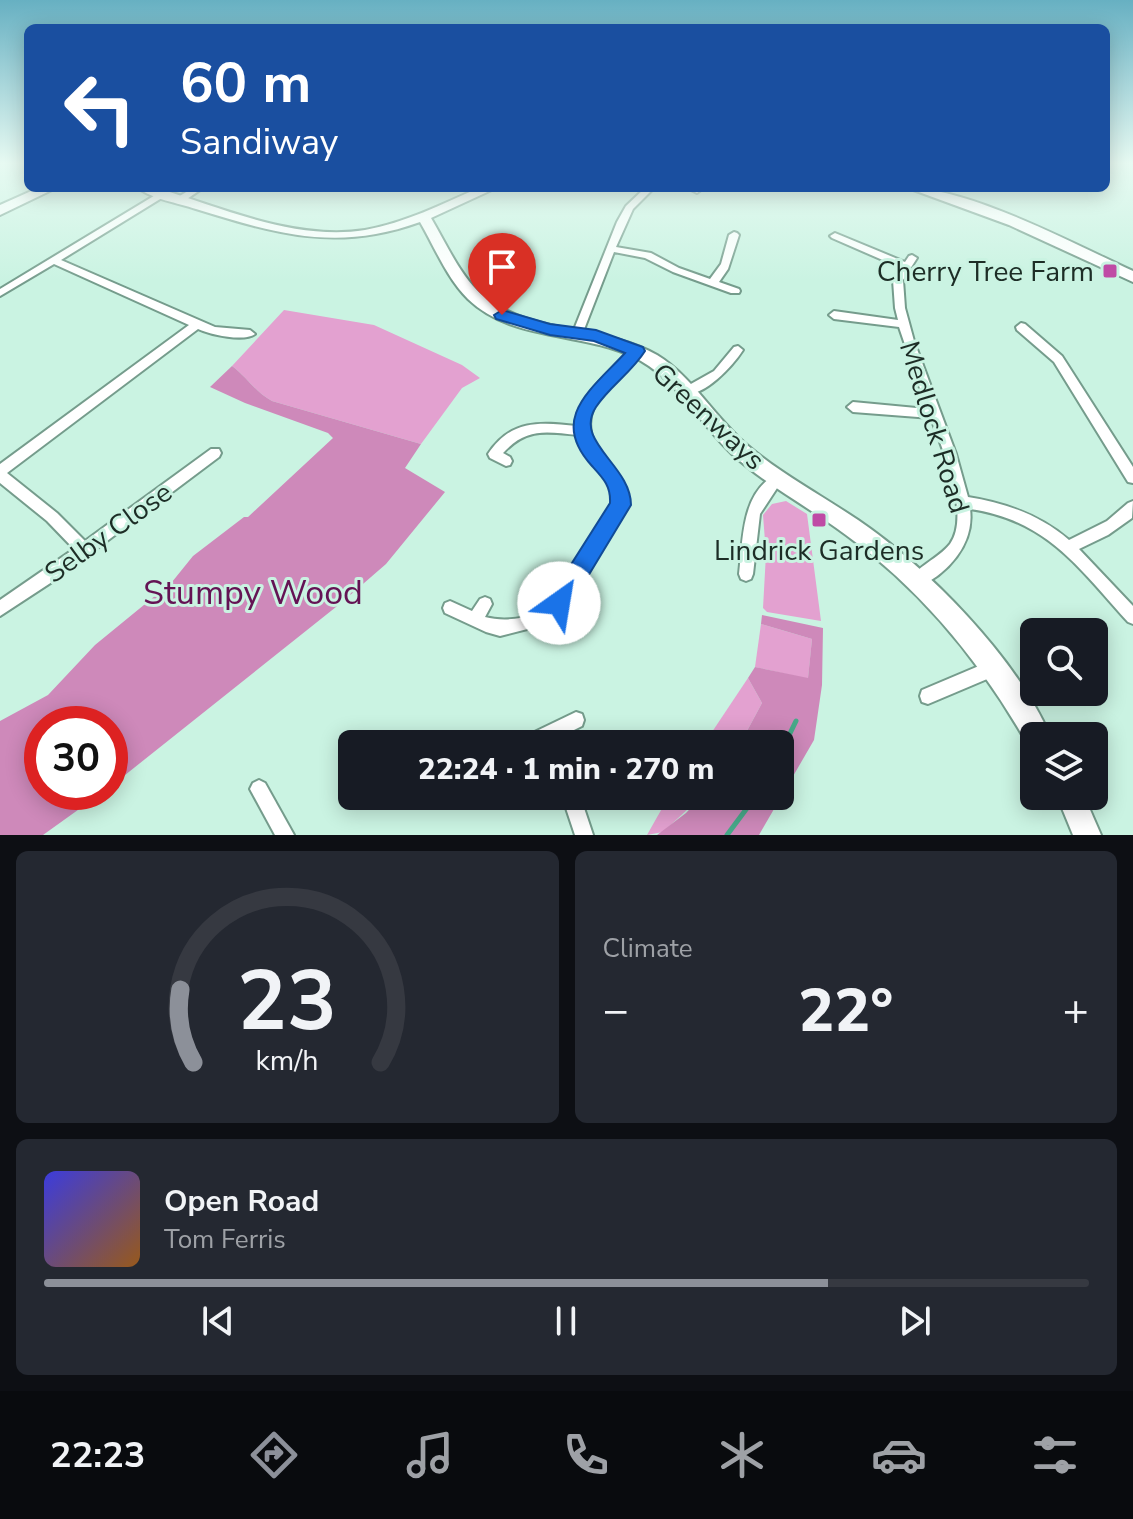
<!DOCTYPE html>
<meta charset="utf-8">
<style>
:root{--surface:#171b24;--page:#242831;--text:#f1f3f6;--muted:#9ea1a6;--line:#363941;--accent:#8c9099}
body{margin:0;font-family:"Nunito Sans",sans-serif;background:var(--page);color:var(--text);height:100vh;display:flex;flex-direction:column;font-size:30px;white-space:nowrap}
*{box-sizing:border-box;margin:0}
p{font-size:26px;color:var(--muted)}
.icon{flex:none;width:44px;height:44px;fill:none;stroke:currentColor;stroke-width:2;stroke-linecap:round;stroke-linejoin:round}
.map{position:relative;height:835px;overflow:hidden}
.drawer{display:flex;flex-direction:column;gap:16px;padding:16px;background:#0d0f14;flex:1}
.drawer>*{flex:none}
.hud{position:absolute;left:24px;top:24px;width:1086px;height:168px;border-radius:12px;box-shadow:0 4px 20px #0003;background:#1a4fa0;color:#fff;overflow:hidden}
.fabs{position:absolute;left:1020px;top:618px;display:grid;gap:16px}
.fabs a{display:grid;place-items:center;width:88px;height:88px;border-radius:12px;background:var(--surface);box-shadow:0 4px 20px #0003;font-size:40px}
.speed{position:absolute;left:24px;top:706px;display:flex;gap:16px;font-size:40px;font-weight:700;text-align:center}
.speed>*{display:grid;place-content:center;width:104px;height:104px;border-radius:50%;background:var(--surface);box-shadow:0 4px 20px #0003;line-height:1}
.speed .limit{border:12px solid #d22;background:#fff;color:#111}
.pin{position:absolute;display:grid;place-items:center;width:68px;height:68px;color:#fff;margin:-82px -34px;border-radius:50% 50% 50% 0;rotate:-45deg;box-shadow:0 0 8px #0007}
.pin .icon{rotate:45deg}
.me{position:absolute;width:88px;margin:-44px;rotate:32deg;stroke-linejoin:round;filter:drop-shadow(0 0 6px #0008)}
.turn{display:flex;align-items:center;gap:28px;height:168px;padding:0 24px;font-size:36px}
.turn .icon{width:104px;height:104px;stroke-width:2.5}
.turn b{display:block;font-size:56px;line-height:68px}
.big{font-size:60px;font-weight:800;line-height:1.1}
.drawer .card{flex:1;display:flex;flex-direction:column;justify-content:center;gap:12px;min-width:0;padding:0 28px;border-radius:12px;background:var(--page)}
.drawer .dial{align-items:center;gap:0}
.dial svg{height:208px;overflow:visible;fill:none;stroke:var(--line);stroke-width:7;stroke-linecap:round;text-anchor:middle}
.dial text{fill:var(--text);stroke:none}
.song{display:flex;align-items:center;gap:24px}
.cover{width:96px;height:96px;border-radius:12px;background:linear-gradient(135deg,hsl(240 70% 55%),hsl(30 70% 35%))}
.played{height:8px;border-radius:4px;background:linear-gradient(90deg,var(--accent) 75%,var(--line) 75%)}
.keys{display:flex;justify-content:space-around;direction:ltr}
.heat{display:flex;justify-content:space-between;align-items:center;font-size:44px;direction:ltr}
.drawer .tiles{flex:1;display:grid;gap:16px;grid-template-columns:1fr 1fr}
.card:last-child{grid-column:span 2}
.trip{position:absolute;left:338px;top:730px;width:456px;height:80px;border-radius:12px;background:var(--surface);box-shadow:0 4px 20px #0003;font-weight:800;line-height:80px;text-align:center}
.tabs{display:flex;height:128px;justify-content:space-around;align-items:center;background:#090b0e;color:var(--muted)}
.tabs .icon{width:56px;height:56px}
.tabs .selected{color:var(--accent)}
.tabs b{font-size:36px;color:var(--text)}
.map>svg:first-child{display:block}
.green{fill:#e3a1d0}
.forest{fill:#ce89ba}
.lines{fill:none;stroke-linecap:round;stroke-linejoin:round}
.stream{stroke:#47a989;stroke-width:5}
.street-casing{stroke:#759c8c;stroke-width:4}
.secondary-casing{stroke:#759c8c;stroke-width:4}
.primary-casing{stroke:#759c8c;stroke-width:4}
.street{fill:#fff;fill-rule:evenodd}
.secondary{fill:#fff;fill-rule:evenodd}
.primary{fill:#fff;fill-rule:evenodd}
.route{fill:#1a73e8;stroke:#114b97;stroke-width:2}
.poi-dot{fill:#bf4ba5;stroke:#caf3e2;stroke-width:3}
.labels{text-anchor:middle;stroke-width:6;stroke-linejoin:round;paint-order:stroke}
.poi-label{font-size:28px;fill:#1d2d26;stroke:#caf3e2;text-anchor:end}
.street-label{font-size:28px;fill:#1d2d26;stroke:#caf3e2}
.near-park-label{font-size:34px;fill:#641354;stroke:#caf3e2}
</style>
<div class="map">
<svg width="1133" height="835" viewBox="0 0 1133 835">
<rect width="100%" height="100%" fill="#caf3e2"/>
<g class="green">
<path d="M 284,310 L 374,325 L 462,365 L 480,378 L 462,388 L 421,444 L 272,401 C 255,392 248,378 232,366 Z"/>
<polygon points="786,501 807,514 821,621 767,612 763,608 766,554 763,515 772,504"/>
<polygon points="761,624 812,639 808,679 755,667"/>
<polygon points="748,678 762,703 740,744 704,744"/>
<polygon points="669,796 702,796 663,832 647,835"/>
</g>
<g class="forest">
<path d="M 232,366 C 248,378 255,392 272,401 L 421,444 L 405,468 L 445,492 L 386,564 L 341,603 L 110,787 L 110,724 L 42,724 L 42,792 L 103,792 L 43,835 L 0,835 L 0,721 L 48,695 L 95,645 L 172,582 L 193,556 L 244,517 L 248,517 L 333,438 L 328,433 L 245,403 L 210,387 Z"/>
<polygon points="762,615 823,628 822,685 814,740 759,835 657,835 686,813 702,796 780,796 780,744 740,744 762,703 748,678 755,667 808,678 812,639 761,624"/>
</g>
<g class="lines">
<g class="stream">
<polyline points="780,754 796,721"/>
<polyline points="727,835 756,796"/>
</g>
<defs>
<g id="street">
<polygon points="193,188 203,188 184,201 178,201 178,197"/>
<polygon points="645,188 654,188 633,209 616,247 651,253 679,268 710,279 721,264 729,235 734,232 737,233 739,235 728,269 719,282 739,289 740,291 739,293 731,293 673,272 645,258 614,252 583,332 582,335 574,335 573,332 617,222 626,206"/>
<polygon points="687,188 699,188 701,190 697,193"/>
<path d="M 162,191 L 165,192 L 165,196 L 61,260 L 215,327 L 250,330 L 255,334 C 244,342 211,335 198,329 L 7,473 L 57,513 L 85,541 L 211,449 L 219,449 L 221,453 L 219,457 L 55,580 L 0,616 L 0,600 L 74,549 L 47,521 L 0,483 L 0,464 L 189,325 L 54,264 L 0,296 L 0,289 Z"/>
<path d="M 835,233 L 905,262 L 909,256 L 912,255 L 917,258 L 903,280 L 905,308 L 914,341 L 956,454 L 968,497 C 1006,503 1040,515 1069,540 L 1107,521 L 1128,503 L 1133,501 L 1132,518 L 1108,535 L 1079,549 L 1133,606 L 1133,624 L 1128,622 C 1079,568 1047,520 970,509 C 975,544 947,575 916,588 L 911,586 L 909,581 C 916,567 939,558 950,544 C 971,515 942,448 931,418 L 853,412 L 847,407 L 853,402 L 927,409 L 899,327 L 834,319 L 829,315 L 834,311 L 898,320 L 895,308 L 893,280 L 901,268 L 832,238 L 830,236 Z"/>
<polygon points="1021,323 1025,324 1062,356 1133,467 1133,483 1128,482 1054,362 1017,330 1016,327"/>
<path d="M 738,346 L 743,350 C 732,367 704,397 682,395 L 680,392 L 682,389 L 714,371 L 734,347 Z"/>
<path d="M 637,347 L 642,351 L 641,354 C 608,387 566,415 607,461 C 619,474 626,487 627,505 L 564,608 L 543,625 L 500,636 L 486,632 L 445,613 L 443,608 L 445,603 L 450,601 L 472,611 L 480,599 L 485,597 L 490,599 L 492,604 L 485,617 C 500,621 519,620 534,614 C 557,603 598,529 613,504 C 613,475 586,461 578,435 C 546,432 527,427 503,453 L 510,457 L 512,461 L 510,465 L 506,466 L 490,458 L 488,454 C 511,419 540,422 577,426 C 580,393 611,370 633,348 Z"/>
<path d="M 777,474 L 782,475 L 783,479 L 760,514 L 753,574 L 751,579 L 746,581 L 741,579 L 739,574 C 743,540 741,492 777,474 Z"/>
<polygon points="993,660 999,662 1001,668 999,674 928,704 922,702 920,696 922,690"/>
<polygon points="576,712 582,714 584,720 582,726 546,744 519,744 522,738"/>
<polygon points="259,780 265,783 294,835 275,835 250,789 253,783"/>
<polygon points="562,796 580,796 593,835 575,835"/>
</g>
<g id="secondary">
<path d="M 138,188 L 157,188 C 222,208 296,241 365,230 C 405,223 442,204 479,188 L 496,188 L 431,218 C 446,243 459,274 481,294 C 528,335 602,324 657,355 C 693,377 715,418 747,445 C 781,474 821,495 858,520 C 927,567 1017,658 1050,736 L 1034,736 L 1034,747 L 1028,745 C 982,664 922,590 846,535 C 809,507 767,486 732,454 C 703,427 682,389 649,366 C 595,329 517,346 468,299 C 447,278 435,248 420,222 C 337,252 277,234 196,209 C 178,203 152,199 138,188 Z"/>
<polygon points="1057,796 1084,796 1101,835 1073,835"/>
</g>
<g id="primary">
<polygon points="38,188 56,188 0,215 0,205"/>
<path d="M 908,188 C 970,188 1074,244 1133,271 L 1133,282 L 1009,225 Z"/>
</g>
</defs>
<use href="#street" class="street-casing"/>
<use href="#secondary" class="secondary-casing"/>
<use href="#primary" class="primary-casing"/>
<use href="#street" class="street"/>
<use href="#secondary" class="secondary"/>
<use href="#primary" class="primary"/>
</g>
<linearGradient id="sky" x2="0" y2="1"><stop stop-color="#67b0c2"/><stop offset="0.58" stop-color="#e7faf2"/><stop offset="1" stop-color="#e7faf2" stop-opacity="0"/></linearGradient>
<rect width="1133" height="281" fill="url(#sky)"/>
<path class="route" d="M 502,310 L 550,324 L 596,330 L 643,347 L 645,351 C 632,372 609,387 596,407 C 573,442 631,465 631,505 L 567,611 L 559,614 L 551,611 L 548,603 L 551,596 L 610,503 C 611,486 603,478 592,466 C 548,418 592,389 625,353 L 594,341 L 550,335 L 496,319 L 494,315 Z"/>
<g class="poi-dot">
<rect x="1102" y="263" width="16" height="16" rx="4"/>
<rect x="811" y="512" width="16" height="16" rx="4"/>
</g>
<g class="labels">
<g class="poi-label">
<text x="1094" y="281">Cherry Tree Farm</text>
<text x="819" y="560" text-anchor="middle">Lindrick Gardens</text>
</g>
<g class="street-label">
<text transform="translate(709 416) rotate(43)" y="10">Greenways</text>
<text transform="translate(935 427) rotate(73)" y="10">Medlock Road</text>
<text transform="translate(108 532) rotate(-36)" y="10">Selby Close</text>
</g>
<g class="near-park-label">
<text x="253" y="604">Stumpy Wood</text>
</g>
</g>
</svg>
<div class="fabs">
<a><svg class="icon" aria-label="search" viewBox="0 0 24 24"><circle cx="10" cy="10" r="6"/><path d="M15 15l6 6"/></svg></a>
<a><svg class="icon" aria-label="layers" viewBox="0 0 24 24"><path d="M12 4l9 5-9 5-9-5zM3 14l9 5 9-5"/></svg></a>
</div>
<div class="speed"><div class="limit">30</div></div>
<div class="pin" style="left:502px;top:315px;background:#d93025"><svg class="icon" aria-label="arrive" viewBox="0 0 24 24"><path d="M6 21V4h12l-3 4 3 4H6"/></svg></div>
<svg class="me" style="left:559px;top:603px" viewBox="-20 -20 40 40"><circle r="19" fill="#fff"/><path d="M0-13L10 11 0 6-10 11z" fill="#1a73e8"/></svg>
<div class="trip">22:24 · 1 min · 270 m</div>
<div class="hud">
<div class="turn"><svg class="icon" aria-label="left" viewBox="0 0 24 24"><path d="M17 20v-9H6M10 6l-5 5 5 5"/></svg><div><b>60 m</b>Sandiway</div></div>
</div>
</div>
<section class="drawer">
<div class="tiles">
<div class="card dial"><svg viewBox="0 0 100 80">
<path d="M14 69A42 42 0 1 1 86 69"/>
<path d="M14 69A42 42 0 0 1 9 41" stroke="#8c9099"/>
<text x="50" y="56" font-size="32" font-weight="700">23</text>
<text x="50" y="72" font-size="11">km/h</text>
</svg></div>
<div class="card"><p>Climate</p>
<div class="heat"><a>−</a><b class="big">22°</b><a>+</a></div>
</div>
<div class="card">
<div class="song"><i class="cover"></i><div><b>Open Road</b><p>Tom Ferris</p></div></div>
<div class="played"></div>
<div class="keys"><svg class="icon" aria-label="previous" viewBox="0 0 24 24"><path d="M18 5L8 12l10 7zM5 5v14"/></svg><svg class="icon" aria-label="pause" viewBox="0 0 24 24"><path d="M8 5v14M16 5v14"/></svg><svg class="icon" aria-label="next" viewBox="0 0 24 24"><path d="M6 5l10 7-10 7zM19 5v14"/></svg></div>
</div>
</div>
</section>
<nav class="tabs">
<b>22:23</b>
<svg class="icon selected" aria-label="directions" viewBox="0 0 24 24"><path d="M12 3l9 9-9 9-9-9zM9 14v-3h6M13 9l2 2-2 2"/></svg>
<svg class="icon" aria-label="music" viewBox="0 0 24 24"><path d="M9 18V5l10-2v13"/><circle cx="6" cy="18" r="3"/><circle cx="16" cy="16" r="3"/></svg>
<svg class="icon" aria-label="phone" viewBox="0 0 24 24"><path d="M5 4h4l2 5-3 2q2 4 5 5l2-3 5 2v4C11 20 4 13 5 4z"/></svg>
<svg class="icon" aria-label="climate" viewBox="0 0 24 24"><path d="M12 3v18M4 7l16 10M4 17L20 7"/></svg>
<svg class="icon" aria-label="car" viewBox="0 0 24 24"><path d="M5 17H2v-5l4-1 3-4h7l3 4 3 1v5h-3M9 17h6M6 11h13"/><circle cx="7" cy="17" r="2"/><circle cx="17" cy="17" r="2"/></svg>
<svg class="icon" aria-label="filters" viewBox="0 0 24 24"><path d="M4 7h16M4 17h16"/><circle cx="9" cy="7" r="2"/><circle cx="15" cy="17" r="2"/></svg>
</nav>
